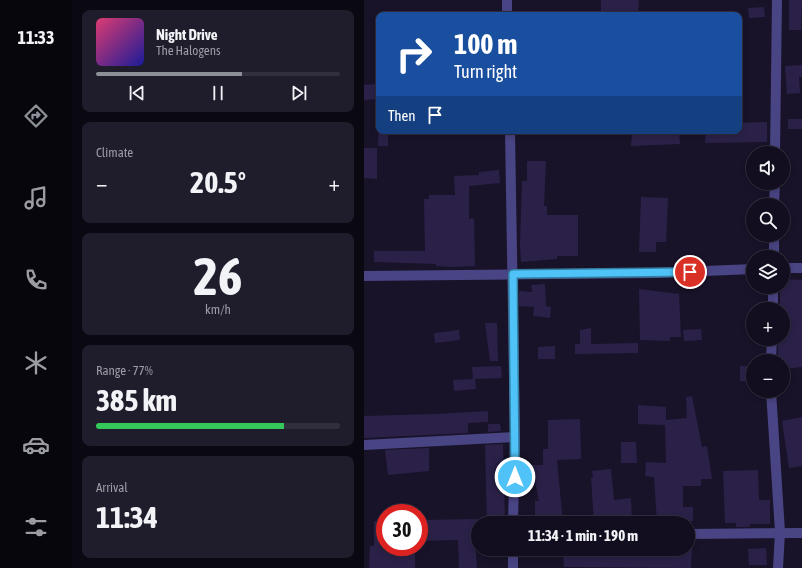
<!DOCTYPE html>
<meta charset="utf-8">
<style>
:root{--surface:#120e1f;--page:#1f1c2c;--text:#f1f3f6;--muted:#9c9ca4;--line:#312e3d;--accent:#8c9099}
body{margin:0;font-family:"Asap Condensed",sans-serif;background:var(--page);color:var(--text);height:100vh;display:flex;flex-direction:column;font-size:15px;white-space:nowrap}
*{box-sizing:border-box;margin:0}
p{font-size:13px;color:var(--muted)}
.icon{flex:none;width:22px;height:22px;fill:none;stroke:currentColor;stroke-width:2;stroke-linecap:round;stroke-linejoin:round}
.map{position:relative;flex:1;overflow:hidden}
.drawer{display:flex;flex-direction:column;gap:10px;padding:10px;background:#0a0811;width:292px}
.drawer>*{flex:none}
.hud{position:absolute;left:12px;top:12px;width:366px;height:122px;border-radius:8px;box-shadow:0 2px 6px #0003,0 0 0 1px var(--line);background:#1a4fa0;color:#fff;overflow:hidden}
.fabs{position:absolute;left:382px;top:146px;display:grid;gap:8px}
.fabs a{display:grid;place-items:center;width:44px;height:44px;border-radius:50%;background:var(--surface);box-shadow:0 2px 6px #0003,0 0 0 1px var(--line);font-size:20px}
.speed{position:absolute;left:12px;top:504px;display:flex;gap:8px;font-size:20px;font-weight:700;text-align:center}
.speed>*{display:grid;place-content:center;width:52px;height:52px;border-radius:50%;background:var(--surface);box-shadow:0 2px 6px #0003,0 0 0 1px var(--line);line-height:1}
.speed .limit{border:6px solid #d22;background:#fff;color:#111}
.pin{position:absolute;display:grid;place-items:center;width:34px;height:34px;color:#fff;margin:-17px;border:2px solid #fff;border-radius:50%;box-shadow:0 1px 4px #0007}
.me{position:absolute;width:44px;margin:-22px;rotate:0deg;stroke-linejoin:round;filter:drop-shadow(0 0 3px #0008)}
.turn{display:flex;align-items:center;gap:14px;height:84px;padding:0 12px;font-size:18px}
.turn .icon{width:52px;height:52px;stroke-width:2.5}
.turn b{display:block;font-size:28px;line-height:34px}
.then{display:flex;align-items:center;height:38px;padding:0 12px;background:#0003;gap:8px;font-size:15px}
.big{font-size:30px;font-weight:700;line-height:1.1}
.drawer .card{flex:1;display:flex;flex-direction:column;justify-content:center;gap:6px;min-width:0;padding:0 14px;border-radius:8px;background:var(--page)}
.drawer .dial{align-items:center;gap:0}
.dial b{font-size:52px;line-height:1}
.song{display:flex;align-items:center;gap:12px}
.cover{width:48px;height:48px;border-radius:6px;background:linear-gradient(135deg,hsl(340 70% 55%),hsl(240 70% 35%))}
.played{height:4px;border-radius:2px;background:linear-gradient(90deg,var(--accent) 60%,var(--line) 60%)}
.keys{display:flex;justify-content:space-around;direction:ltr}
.heat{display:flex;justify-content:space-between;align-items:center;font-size:22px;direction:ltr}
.charge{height:6px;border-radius:3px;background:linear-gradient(90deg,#34c759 77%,var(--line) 0)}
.trip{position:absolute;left:107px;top:516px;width:224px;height:40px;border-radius:20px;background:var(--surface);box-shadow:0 2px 6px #0003,0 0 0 1px var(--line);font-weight:700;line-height:40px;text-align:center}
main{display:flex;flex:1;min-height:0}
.dock{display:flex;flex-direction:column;width:72px;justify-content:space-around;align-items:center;background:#07060c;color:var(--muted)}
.dock .icon{width:28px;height:28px}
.dock .on{color:var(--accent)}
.dock b{font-size:18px;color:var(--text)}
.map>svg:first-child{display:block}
.building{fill:#2b2148}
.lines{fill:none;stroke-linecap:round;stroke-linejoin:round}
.minor{stroke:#494483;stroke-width:10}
.route-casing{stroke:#337fa1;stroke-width:10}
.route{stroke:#4fc3f7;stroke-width:7}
</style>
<main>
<nav class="dock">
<b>11:33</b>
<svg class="icon on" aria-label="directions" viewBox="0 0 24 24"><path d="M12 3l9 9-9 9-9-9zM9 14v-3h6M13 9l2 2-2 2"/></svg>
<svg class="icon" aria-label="music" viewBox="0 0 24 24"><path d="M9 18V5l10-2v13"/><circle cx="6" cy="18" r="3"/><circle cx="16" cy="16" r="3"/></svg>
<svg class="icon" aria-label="phone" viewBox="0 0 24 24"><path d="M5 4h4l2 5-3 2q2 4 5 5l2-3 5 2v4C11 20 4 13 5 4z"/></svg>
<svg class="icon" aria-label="climate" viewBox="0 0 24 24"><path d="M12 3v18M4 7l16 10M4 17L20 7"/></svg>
<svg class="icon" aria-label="car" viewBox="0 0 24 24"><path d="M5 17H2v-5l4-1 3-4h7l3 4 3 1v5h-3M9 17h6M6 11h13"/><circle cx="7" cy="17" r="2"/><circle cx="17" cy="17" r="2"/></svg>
<svg class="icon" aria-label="filters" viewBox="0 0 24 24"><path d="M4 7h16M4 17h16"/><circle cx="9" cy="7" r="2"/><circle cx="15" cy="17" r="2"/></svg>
</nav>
<section class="drawer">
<div class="card">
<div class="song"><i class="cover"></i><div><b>Night Drive</b><p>The Halogens</p></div></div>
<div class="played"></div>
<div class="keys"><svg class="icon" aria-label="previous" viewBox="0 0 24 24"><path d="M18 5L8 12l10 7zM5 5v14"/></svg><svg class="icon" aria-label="pause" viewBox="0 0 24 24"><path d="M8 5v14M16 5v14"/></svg><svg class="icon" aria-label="next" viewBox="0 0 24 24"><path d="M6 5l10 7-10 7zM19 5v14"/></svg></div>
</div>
<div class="card"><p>Climate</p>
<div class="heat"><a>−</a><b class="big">20.5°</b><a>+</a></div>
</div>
<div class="card dial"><b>26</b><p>km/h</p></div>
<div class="card"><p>Range · 77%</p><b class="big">385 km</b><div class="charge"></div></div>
<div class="card"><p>Arrival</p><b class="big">11:34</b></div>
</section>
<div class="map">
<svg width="438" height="568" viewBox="0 0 438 568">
<rect width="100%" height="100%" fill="#181329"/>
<g class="building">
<polygon points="237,0 275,0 274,15 254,15 254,11 237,11"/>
<polygon points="425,0 438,0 437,30 425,30"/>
<polygon points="400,7 401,17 385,18 384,8"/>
<polygon points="438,65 438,77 435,77 436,93 423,94 421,66"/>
<polygon points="12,84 12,99 0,100 0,85"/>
<polygon points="15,112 15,131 24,131 24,146 14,146"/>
<rect x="424" y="119" width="14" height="10"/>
<polygon points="403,122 403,142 341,143 342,131 375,131 375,123"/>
<polygon points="268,131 315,131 316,144 267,146"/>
<polygon points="0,148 13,148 13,179 0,178"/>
<polygon points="163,161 182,161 180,206 183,206 183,215 214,215 214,256 193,256 193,259 157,262 156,246 158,181 163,181"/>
<polygon points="135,170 136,183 105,186 105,219 110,218 111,266 90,267 72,266 72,264 10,262 10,251 61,251 60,199 65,199 65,195 91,195 90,176 115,175 115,172"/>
<polygon points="277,197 304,198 302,242 292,242 292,252 275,252"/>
<polygon points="419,279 438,280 438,367 419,369 419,361 414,361 414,340 419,339 419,309 416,309 416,287 419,287"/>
<polygon points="181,284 182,306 187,307 186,318 169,316 170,307 155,306 155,291 168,292 167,285"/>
<polygon points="275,289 315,294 317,337 306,337 306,341 276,340"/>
<polygon points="121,323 133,323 134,361 126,361"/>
<polygon points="227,328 227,344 274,343 274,353 211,354 211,344 216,344 216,330"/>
<polygon points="337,329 338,340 320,341 319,330"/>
<polygon points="95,330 96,340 71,343 70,333"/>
<polygon points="191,346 191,359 174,359 174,347"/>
<polygon points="137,366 138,378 111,379 112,389 90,391 89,380 109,379 108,367"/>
<polygon points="376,366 388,366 388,382 376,381"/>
<polygon points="328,396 338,447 343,446 348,479 337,479 337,486 319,486 319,507 329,507 329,521 293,521 290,477 281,476 282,462 302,463 301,425 274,424 274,405 302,407 302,420 323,418 322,397"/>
<polygon points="124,411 124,422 104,423 104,433 0,438 0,416 71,414"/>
<polygon points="438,417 438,466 425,468 418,421"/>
<polygon points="216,419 217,459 193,460 199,523 171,523 171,501 175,501 168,465 179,465 179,449 184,449 184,420"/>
<polygon points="124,424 136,424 137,431 124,432"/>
<polygon points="257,442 272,442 273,463 257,463"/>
<polygon points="139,444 141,523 123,523 121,445"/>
<polygon points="65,448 65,471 24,475 21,450"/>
<polygon points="247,469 250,500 267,498 268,522 251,523 250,521 230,522 227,478 229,477 228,471"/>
<polygon points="394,470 395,500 406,500 406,524 386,524 386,527 372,527 372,523 361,523 359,471"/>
<polygon points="114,519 114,540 111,540 113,568 95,568 94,540 55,541 55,520"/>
<polygon points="21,520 21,547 51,547 51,568 5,568 6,546 10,546 10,521"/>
<polygon points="402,548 403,565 385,565 384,549"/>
<polygon points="218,549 328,549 327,568 200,567 199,550"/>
</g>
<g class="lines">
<g class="minor">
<polyline points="143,0 143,15"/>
<polyline points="146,131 151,437 149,523"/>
<polyline points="411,153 413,0"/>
<polyline points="410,205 411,183"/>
<polyline points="410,257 410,235"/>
<polyline points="419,268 438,268"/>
<polyline points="0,276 294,273 389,269"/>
<polyline points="409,309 409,287"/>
<polyline points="407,361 408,339"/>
<polyline points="407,391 416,532 414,568"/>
<polyline points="0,445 151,437"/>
<polyline points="324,534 438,533"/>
<polyline points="149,568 149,549"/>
</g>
</g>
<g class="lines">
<defs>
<polyline id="route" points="151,477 149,274 326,272"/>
</defs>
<use href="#route" class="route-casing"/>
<use href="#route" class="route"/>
</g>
</svg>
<div class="fabs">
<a><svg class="icon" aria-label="sound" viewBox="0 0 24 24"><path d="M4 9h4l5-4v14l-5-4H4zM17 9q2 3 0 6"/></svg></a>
<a><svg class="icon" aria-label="search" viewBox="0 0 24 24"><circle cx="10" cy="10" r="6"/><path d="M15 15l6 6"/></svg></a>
<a><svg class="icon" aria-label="layers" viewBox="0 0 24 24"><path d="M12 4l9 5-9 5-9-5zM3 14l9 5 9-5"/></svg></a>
<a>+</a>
<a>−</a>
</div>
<div class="speed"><div class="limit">30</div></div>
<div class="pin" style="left:326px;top:272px;background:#d93025"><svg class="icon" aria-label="arrive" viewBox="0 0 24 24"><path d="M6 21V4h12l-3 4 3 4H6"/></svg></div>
<svg class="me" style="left:151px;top:477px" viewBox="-20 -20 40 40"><circle r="17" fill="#4fc3f7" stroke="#fff" stroke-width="3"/><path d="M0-11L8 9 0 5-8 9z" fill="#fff"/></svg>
<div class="trip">11:34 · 1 min · 190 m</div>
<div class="hud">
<div class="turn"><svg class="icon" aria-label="right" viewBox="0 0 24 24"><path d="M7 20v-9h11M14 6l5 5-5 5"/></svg><div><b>100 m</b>Turn right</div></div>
<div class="then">Then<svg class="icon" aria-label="arrive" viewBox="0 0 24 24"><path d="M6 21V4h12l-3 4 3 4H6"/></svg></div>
</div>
</div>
</main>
